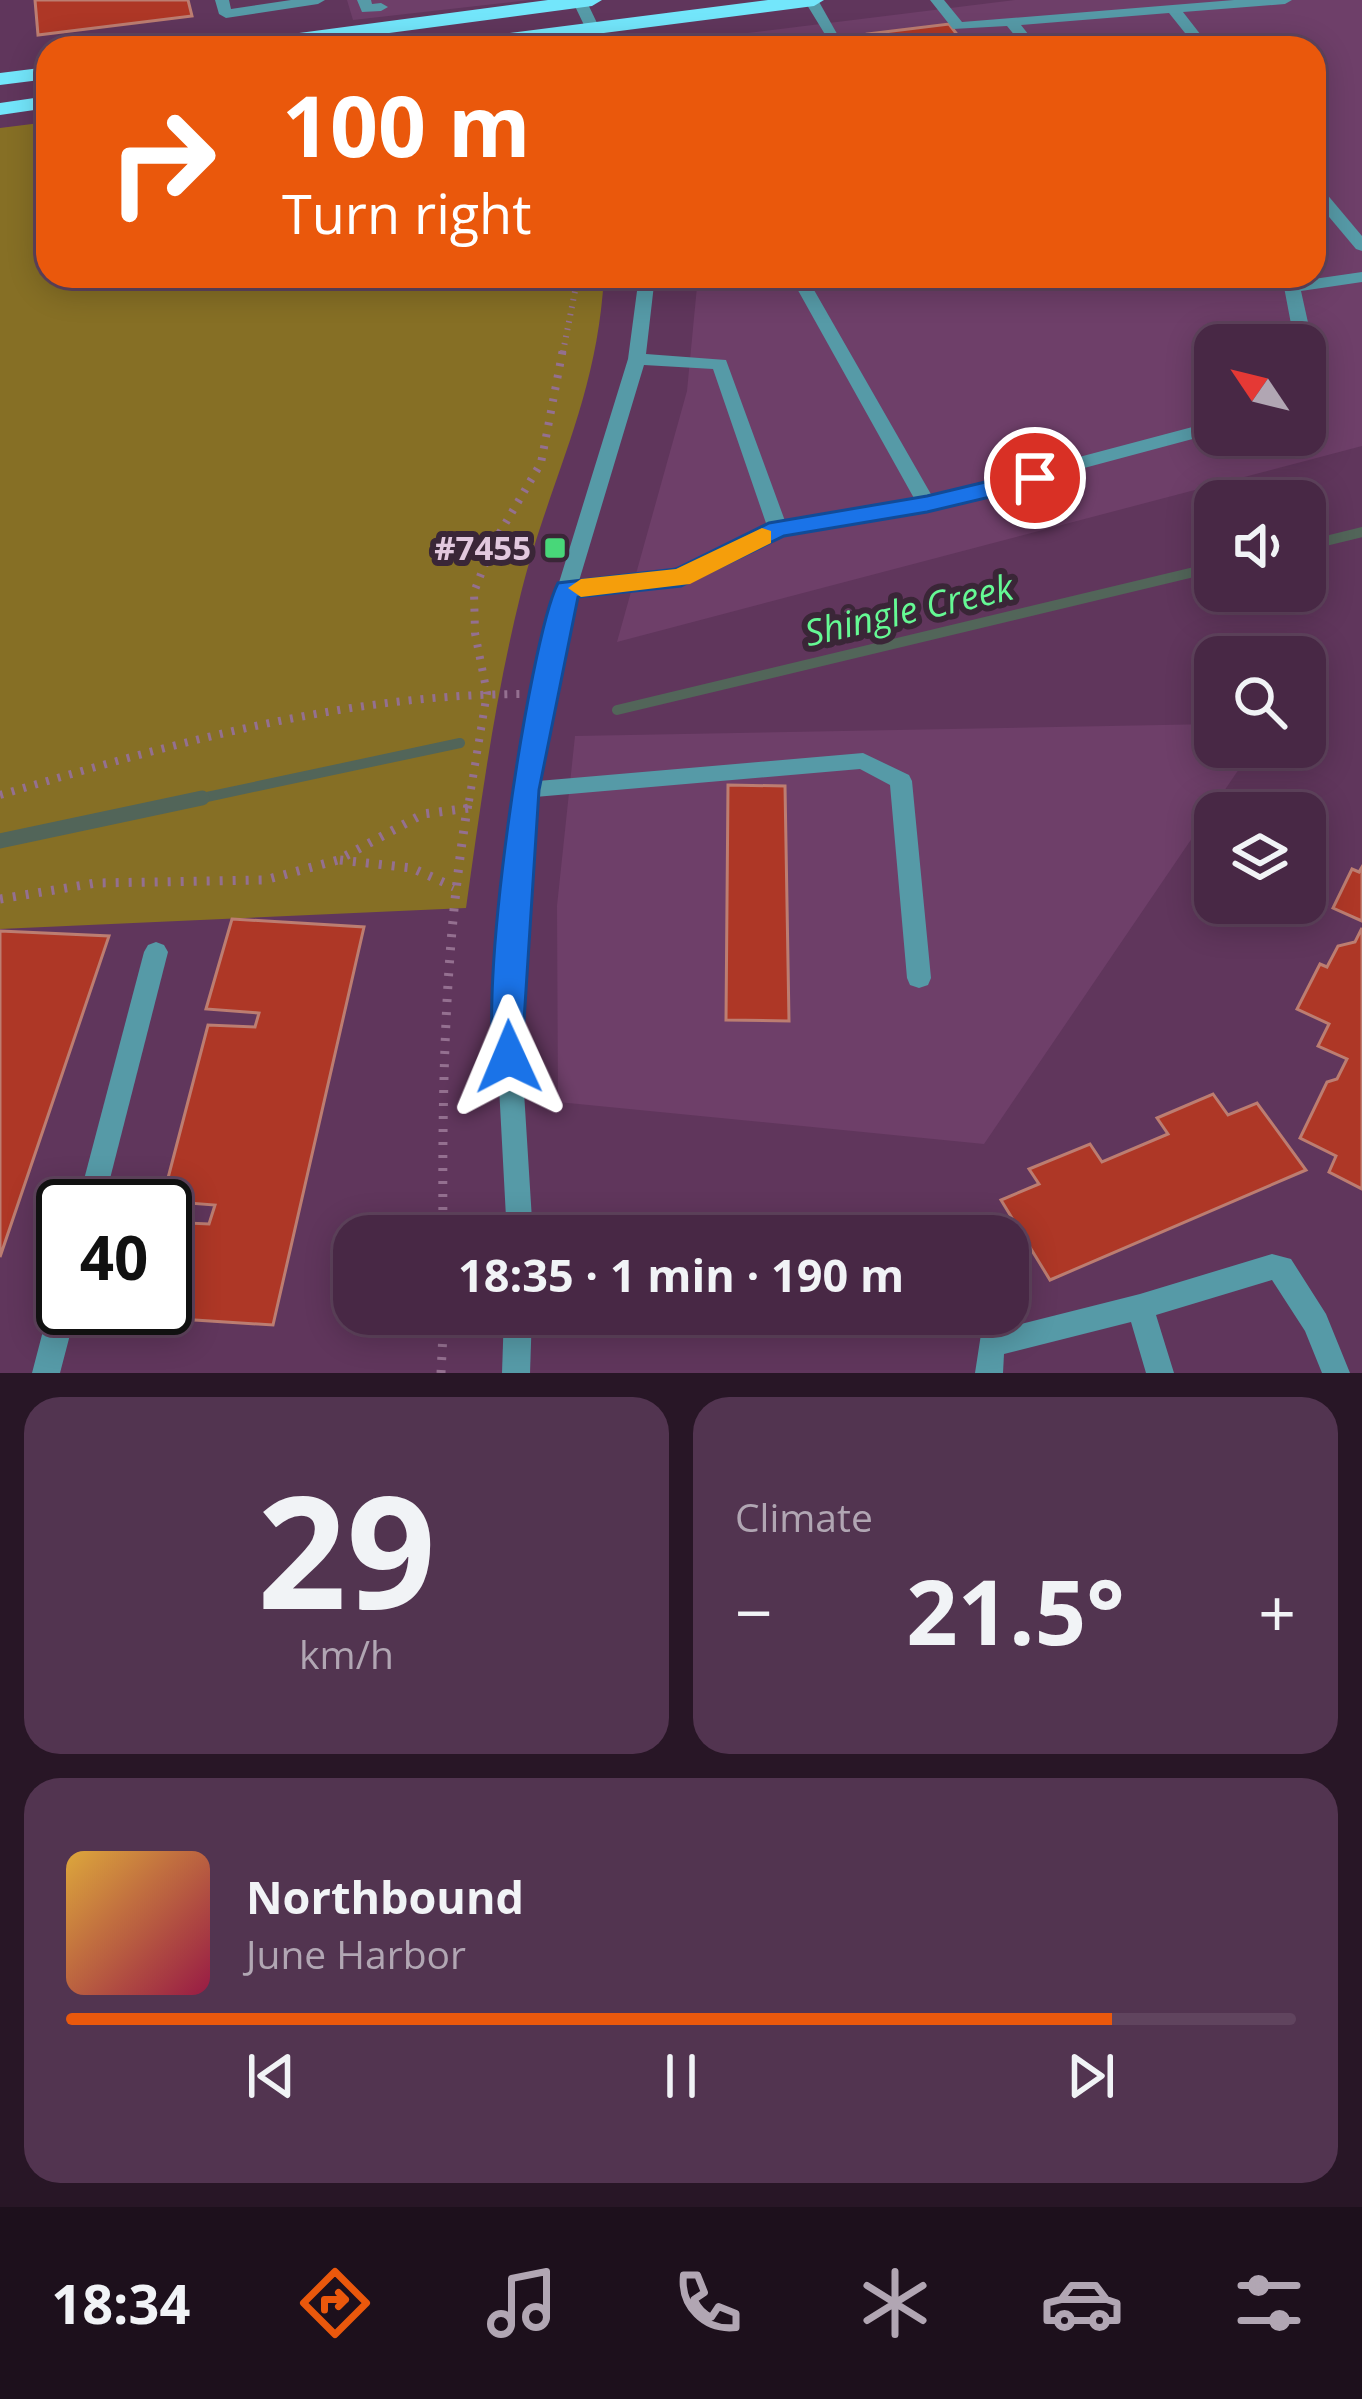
<!DOCTYPE html>
<meta charset="utf-8">
<style>
:root{--surface:#482845;--page:#523450;--text:#f1f3f6;--muted:#b1a6b3;--line:#60445e;--accent:#ea580c}
body{margin:0;font-family:"Open Sans",sans-serif;background:var(--page);color:var(--text);height:100vh;display:flex;flex-direction:column;font-size:45px;white-space:nowrap}
*{box-sizing:border-box;margin:0}
p{font-size:39px;color:var(--muted)}
.icon{flex:none;width:66px;height:66px;fill:none;stroke:currentColor;stroke-width:2;stroke-linecap:round;stroke-linejoin:round}
.map{position:relative;height:1373px;overflow:hidden}
.drawer{display:flex;flex-direction:column;gap:24px;padding:24px;background:#281626;flex:1}
.drawer>*{flex:none}
.guide{position:absolute;left:36px;top:36px;width:1290px;height:252px;border-radius:36px;box-shadow:0 6px 30px #0003,0 0 0 3px var(--line);background:#ea580c;color:#fff;overflow:hidden}
.needle{width:78px;rotate:305deg}
.buttons{position:absolute;left:1194px;top:324px;display:grid;gap:24px}
.buttons a{display:grid;place-items:center;width:132px;height:132px;border-radius:24px;background:var(--surface);box-shadow:0 6px 30px #0003,0 0 0 3px var(--line);font-size:60px}
.speed{position:absolute;left:36px;top:1179px;display:flex;gap:24px;font-size:60px;font-weight:700;text-align:center}
.speed>*{display:grid;place-content:center;width:156px;height:156px;border-radius:50%;background:var(--surface);box-shadow:0 6px 30px #0003,0 0 0 3px var(--line);line-height:1}
.speed .limit{border:6px solid #111;border-radius:18px;background:#fff;color:#111}
.pin{position:absolute;display:grid;place-items:center;width:102px;height:102px;color:#fff;margin:-51px;border:6px solid #fff;border-radius:50%;box-shadow:0 3px 12px #0007}
.me{position:absolute;width:132px;margin:-66px;rotate:359deg;stroke-linejoin:round;filter:drop-shadow(0 0 9px #0008)}
.turn{display:flex;align-items:center;gap:42px;height:252px;padding:0 48px;font-size:54px}
.turn .icon{width:156px;height:156px;stroke-width:2.5}
.turn b{display:block;font-size:84px;line-height:102px}
.big{font-size:90px;font-weight:700;line-height:1.1}
.drawer .tile{flex:1;display:flex;flex-direction:column;justify-content:center;gap:18px;min-width:0;padding:0 42px;border-radius:36px;background:var(--page)}
.drawer .dial{align-items:center;gap:0}
.dial b{font-size:156px;line-height:1}
.song{display:flex;align-items:center;gap:36px}
.cover{width:144px;height:144px;border-radius:18px;background:linear-gradient(135deg,hsl(40 70% 55%),hsl(340 70% 35%))}
.played{height:12px;border-radius:6px;background:linear-gradient(90deg,var(--accent) 85%,var(--line) 85%)}
.keys{display:flex;justify-content:space-around;direction:ltr}
.heat{display:flex;justify-content:space-between;align-items:center;font-size:66px;direction:ltr}
.drawer .tiles{flex:1;display:grid;gap:24px;grid-template-columns:1fr 1fr}
.tile:last-child{grid-column:span 2}
.trip{position:absolute;left:333px;top:1215px;width:696px;height:120px;border-radius:36px;background:var(--surface);box-shadow:0 6px 30px #0003,0 0 0 3px var(--line);font-weight:700;line-height:120px;text-align:center}
.dock{display:flex;height:192px;justify-content:space-around;align-items:center;background:#1d101c;color:var(--muted)}
.dock .icon{width:84px;height:84px}
.dock .active{color:var(--accent)}
.dock b{font-size:54px;color:var(--text)}
.map>svg:first-child{display:block}
.built{fill:#6e3f69;fill-rule:evenodd}
.green{fill:#866f25}
.lines{fill:none;stroke-linecap:round;stroke-linejoin:round}
.stream-far1{stroke:#526559;stroke-width:10}
.stream{stroke:#526559;stroke-width:15}
.building{fill:#ae3726;stroke:#bc7d71;stroke-width:3}
.path-far2{stroke:#947090;stroke-width:6;stroke-dasharray:1.5 6;stroke-linecap:butt}
.path-far1{stroke:#947090;stroke-width:8;stroke-dasharray:3 9;stroke-linecap:butt}
.path{stroke:#947090;stroke-width:9;stroke-dasharray:3 10;stroke-linecap:butt}
.minor{fill:#569aa7;fill-rule:evenodd}
.major{fill:#73e6fb;fill-rule:evenodd}
.route{fill:#1a73e8;stroke:#114b97;stroke-width:3}
.slow{fill:#f59e0b}
.poi-dot{fill:#48d779;stroke:#3a2637;stroke-width:4.5}
.labels{text-anchor:middle;stroke-width:12;stroke-linejoin:round;paint-order:stroke}
.poi-label{font-size:33px;font-weight:bold;fill:#e2c8de;stroke:#3a2637;text-anchor:end}
.water-label{font-size:36px;font-style:italic;fill:#65f994;stroke:#3a2637}
</style>
<div class="map">
<svg width="1362" height="1373" viewBox="0 0 1362 1373">
<rect width="100%" height="100%" fill="#60365c"/>
<g class="built">
<polygon points="347,0 530,0 353,20"/>
<path d="M 1015,0 L 1362,0 L 1362,446 L 617,642 L 687,391 L 698,276 L 1314,276 L 1314,48 L 642,46 ZM 1215,345 L 1305,345 L 1305,435 L 1215,435 Z"/>
<polygon points="1215,724 1215,747 1254,747 984,1144 558,1102 557,906 575,736"/>
</g>
<path class="green" d="M 48,122 L 48,276 L 604,276 C 597,401 550,478 521,593 C 495,697 481,802 466,908 L 0,929 L 0,128 Z"/>
<g class="lines">
<g class="stream-far1">
<polyline points="1305,546 1362,532"/>
<polyline points="617,710 1215,567"/>
<polyline points="188,801 460,743"/>
</g>
<polyline class="stream" points="0,841 202,798"/>
</g>
<g class="building">
<polygon points="35,0 188,0 192,16 38,35"/>
<polygon points="949,24 965,45 1011,39 1018,48 877,48 868,34"/>
<polygon points="728,785 785,786 789,1021 726,1020"/>
<polygon points="1362,867 1362,921 1333,908 1352,869 1359,872"/>
<polygon points="232,919 364,927 273,1325 134,1316 136,1308 165,1308 165,1222 209,1224 215,1205 162,1201 208,1025 255,1027 259,1013 206,1009"/>
<polygon points="1362,928 1362,1189 1329,1172 1336,1156 1300,1138 1327,1082 1337,1079 1347,1059 1318,1046 1329,1024 1297,1009 1320,964 1327,967 1338,946 1355,942"/>
<polygon points="0,931 109,936 0,1257"/>
<polygon points="1213,1094 1228,1115 1257,1103 1306,1170 1050,1280 1001,1200 1039,1184 1029,1169 1090,1144 1102,1162 1168,1134 1157,1118"/>
</g>
<g class="lines">
<polyline class="path-far2" points="563,352 578,276"/>
<g class="path-far1">
<path d="M 0,795 C 172,744 339,695 520,694"/>
<polyline points="469,801 487,693 475,633 474,592 492,546 541,463 563,349"/>
</g>
<g class="path">
<polyline points="340,860 412,868 454,887"/>
<polyline points="0,899 96,883 265,880 338,860 423,814 470,808"/>
<path d="M 443,1236 C 442,1089 444,943 469,798"/>
<polyline points="441,1373 444,1314"/>
</g>
<g class="minor">
<polygon points="215,0 229,0 231,9 291,0 325,0 318,4 226,18 219,14"/>
<polygon points="357,0 371,0 372,4 381,3 388,7 381,11 362,12"/>
<polygon points="572,0 586,0 609,48 595,48"/>
<polygon points="804,0 818,0 845,48 833,48 831,44 758,48 765,44 826,36"/>
<polygon points="930,0 944,0 962,22 1234,0 1292,0 1285,4 1183,12 1211,48 1197,48 1169,13 1021,25 1039,48 1025,48 1007,26 953,29"/>
<polygon points="1314,184 1320,186 1362,236 1362,251 1356,249 1314,199"/>
<polygon points="1362,272 1362,282 1301,291 1313,345 1305,350 1305,345 1295,345 1284,287 1286,283"/>
<path d="M 639,276 L 655,276 L 646,354 L 726,360 L 785,521 L 915,500 L 790,276 L 806,276 L 932,496 L 1215,421 L 1215,433 L 927,510 L 783,535 L 681,585 L 576,595 L 538,781 L 863,753 L 909,775 L 912,781 L 931,978 L 928,985 L 919,988 L 910,985 L 907,978 L 890,785 L 860,769 L 535,797 L 519,1012 L 533,1236 L 507,1236 L 495,1012 L 514,790 L 557,589 L 628,359 ZM 644,365 L 713,369 L 767,526 L 677,572 L 579,581 Z"/>
<polygon points="156,942 164,945 168,952 103,1206 77,1206 144,952 148,945"/>
<polygon points="1272,1254 1291,1259 1326,1314 1350,1373 1322,1373 1305,1331 1272,1280 1156,1315 1174,1373 1146,1373 1131,1322 1004,1354 1003,1373 975,1373 981,1334 1140,1294"/>
<polygon points="63,1295 63,1308 77,1308 60,1373 32,1373 49,1308 53,1299"/>
<polygon points="504,1314 532,1314 530,1373 502,1373"/>
</g>
<g class="major">
<polygon points="548,0 602,0 592,6 276,48 221,48 231,42"/>
<polygon points="768,0 824,0 814,6 487,48 430,48 440,42"/>
<polygon points="48,67 48,79 0,85 0,73"/>
<polygon points="48,96 48,108 0,115 0,103"/>
</g>
</g>
<path class="route" d="M 1035,470 L 1047,478 L 1044,484 L 927,512 L 784,536 L 681,586 L 578,597 L 539,790 L 521,1067 L 498,1067 C 473,1016 529,639 558,583 L 676,569 L 769,523 L 927,496 Z"/>
<polygon class="slow" points="762,528 771,531 771,543 690,584 581,597 568,588 581,579 676,569"/>
<rect class="poi-dot" x="543" y="536" width="24" height="24" rx="6"/>
<g class="labels">
<g class="poi-label">
<text x="531" y="560">#7455</text>
</g>
<g class="water-label">
<text transform="translate(909 610) rotate(-13)" y="13">Shingle Creek</text>
</g>
</g>
</svg>
<div class="buttons">
<a><svg class="needle" viewBox="-14 -14 28 28"><path d="M0-13l5 13h-10z" fill="#e53935"/><path d="M0 13l5-13h-10z" fill="#b1a6b3"/></svg></a>
<a><svg class="icon" aria-label="sound" viewBox="0 0 24 24"><path d="M4 9h4l5-4v14l-5-4H4zM17 9q2 3 0 6"/></svg></a>
<a><svg class="icon" aria-label="search" viewBox="0 0 24 24"><circle cx="10" cy="10" r="6"/><path d="M15 15l6 6"/></svg></a>
<a><svg class="icon" aria-label="layers" viewBox="0 0 24 24"><path d="M12 4l9 5-9 5-9-5zM3 14l9 5 9-5"/></svg></a>
</div>
<div class="speed"><div class="limit">40</div></div>
<div class="pin" style="left:1035px;top:478px;background:#d93025"><svg class="icon" aria-label="arrive" viewBox="0 0 24 24"><path d="M6 21V4h12l-3 4 3 4H6"/></svg></div>
<svg class="me" style="left:509px;top:1057px" viewBox="-20 -20 40 40"><path d="M0-17L14 15 0 8-14 15z" fill="#1a73e8" stroke="#fff" stroke-width="4"/></svg>
<div class="trip">18:35 · 1 min · 190 m</div>
<div class="guide">
<div class="turn"><svg class="icon" aria-label="right" viewBox="0 0 24 24"><path d="M7 20v-9h11M14 6l5 5-5 5"/></svg><div><b>100 m</b>Turn right</div></div>
</div>
</div>
<section class="drawer">
<div class="tiles">
<div class="tile dial"><b>29</b><p>km/h</p></div>
<div class="tile"><p>Climate</p>
<div class="heat"><a>−</a><b class="big">21.5°</b><a>+</a></div>
</div>
<div class="tile">
<div class="song"><i class="cover"></i><div><b>Northbound</b><p>June Harbor</p></div></div>
<div class="played"></div>
<div class="keys"><svg class="icon" aria-label="previous" viewBox="0 0 24 24"><path d="M18 5L8 12l10 7zM5 5v14"/></svg><svg class="icon" aria-label="pause" viewBox="0 0 24 24"><path d="M8 5v14M16 5v14"/></svg><svg class="icon" aria-label="next" viewBox="0 0 24 24"><path d="M6 5l10 7-10 7zM19 5v14"/></svg></div>
</div>
</div>
</section>
<nav class="dock">
<b>18:34</b>
<svg class="icon active" aria-label="directions" viewBox="0 0 24 24"><path d="M12 3l9 9-9 9-9-9zM9 14v-3h6M13 9l2 2-2 2"/></svg>
<svg class="icon" aria-label="music" viewBox="0 0 24 24"><path d="M9 18V5l10-2v13"/><circle cx="6" cy="18" r="3"/><circle cx="16" cy="16" r="3"/></svg>
<svg class="icon" aria-label="phone" viewBox="0 0 24 24"><path d="M5 4h4l2 5-3 2q2 4 5 5l2-3 5 2v4C11 20 4 13 5 4z"/></svg>
<svg class="icon" aria-label="climate" viewBox="0 0 24 24"><path d="M12 3v18M4 7l16 10M4 17L20 7"/></svg>
<svg class="icon" aria-label="car" viewBox="0 0 24 24"><path d="M5 17H2v-5l4-1 3-4h7l3 4 3 1v5h-3M9 17h6M6 11h13"/><circle cx="7" cy="17" r="2"/><circle cx="17" cy="17" r="2"/></svg>
<svg class="icon" aria-label="filters" viewBox="0 0 24 24"><path d="M4 7h16M4 17h16"/><circle cx="9" cy="7" r="2"/><circle cx="15" cy="17" r="2"/></svg>
</nav>
